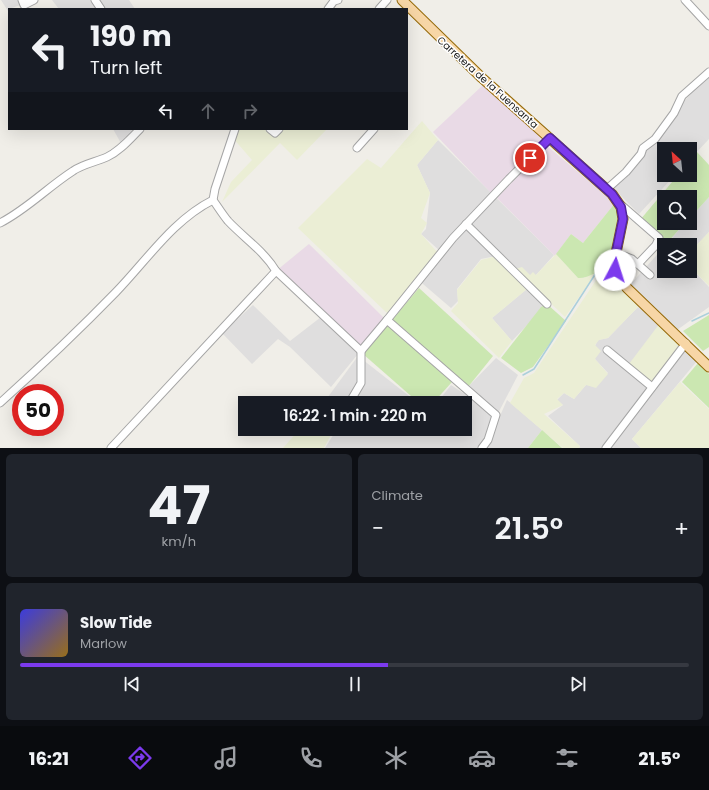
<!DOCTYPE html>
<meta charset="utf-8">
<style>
:root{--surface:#171b24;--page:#20242c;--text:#f1f3f6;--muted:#9ea1a6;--line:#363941;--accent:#7c3aed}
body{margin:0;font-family:Poppins,sans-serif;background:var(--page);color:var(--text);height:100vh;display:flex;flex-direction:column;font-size:15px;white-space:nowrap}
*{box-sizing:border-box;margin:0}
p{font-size:13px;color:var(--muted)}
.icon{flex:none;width:22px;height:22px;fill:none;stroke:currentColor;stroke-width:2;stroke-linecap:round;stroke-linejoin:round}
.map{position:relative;height:448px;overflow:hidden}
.panel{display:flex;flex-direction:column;gap:6px;padding:6px;background:#0d0f14;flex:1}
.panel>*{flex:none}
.hud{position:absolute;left:8px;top:8px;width:400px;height:122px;border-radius:0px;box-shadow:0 4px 16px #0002;background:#171b24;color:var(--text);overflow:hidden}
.needle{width:26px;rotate:333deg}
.tools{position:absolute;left:657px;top:142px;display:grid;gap:8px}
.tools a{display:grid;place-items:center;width:40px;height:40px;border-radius:0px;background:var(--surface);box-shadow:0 4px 16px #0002;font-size:20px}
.speed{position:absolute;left:12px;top:384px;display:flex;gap:8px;font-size:20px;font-weight:700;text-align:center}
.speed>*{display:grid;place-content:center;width:52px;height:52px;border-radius:50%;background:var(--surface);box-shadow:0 4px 16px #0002;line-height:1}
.speed .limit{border:6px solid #d22;background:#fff;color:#111}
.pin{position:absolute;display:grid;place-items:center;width:34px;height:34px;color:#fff;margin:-17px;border:2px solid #fff;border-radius:50%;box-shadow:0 1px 4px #0007}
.me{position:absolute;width:44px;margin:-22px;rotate:5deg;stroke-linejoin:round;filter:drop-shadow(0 0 3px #0008)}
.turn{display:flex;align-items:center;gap:14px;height:84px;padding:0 16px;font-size:18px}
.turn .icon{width:52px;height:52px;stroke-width:2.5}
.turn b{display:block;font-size:28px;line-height:34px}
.lanes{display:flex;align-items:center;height:38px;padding:0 16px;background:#0003;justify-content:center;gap:20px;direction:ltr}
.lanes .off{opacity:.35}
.big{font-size:30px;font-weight:600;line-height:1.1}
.panel .card{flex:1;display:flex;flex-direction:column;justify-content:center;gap:6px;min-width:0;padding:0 14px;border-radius:6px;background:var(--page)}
.panel .dial{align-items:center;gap:0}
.dial b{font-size:52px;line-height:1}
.song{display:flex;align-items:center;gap:12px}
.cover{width:48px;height:48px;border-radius:6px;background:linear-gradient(135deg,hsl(240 70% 55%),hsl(40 70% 35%))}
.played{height:4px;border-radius:2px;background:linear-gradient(90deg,var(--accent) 55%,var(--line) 55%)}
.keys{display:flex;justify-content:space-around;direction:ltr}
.heat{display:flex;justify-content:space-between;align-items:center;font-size:22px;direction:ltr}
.panel .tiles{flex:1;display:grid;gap:6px;grid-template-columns:1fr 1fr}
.card:last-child{grid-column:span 2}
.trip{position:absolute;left:238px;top:396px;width:234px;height:40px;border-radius:0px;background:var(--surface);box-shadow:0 4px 16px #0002;font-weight:600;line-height:40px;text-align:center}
.tab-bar{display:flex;height:64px;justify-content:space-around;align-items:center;background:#090b0e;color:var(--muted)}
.tab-bar .icon{width:28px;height:28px}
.tab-bar .active{color:var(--accent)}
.tab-bar b{font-size:18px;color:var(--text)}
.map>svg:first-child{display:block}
.residential{fill:#dfdede}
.industrial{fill:#e9dae6}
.farmland{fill:#ebeed5}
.grass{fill:#cbe7b1}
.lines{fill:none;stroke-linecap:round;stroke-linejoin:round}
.stream{stroke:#abcfdb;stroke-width:1.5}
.minor-casing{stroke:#a5a5a5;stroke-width:9}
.major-casing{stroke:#946909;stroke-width:11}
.minor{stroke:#fff;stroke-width:7}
.major{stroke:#f7d6a6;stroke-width:9}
.route-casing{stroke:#51269a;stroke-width:10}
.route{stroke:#7c3aed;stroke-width:7}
.labels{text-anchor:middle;stroke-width:3;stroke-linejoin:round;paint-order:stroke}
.street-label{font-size:10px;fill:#212121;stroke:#fff}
</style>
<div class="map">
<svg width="709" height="448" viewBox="0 0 709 448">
<rect width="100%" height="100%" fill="#f0eee8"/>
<g class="residential">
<polygon points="1,0 35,0 9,9 8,11"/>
<polygon points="52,0 129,0 135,9 59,9"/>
<polygon points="709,72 709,139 690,159 690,149 664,149 664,175 675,175 639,214 612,187"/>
<polygon points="113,129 136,129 122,145"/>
<polygon points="438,140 554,255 536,275 531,276 515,269 501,255 481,259 457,289 458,301 451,308 416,278 440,251 421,234 426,229 430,193 417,165"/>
<polygon points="709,197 709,232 690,252 690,245 666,245 685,223 690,223 690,218"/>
<polygon points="664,247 664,271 690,271 690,267 709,287 709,307 677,330 629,286"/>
<polygon points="528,288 547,304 512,341 492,318"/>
<polygon points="253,305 290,341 321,317 358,354 331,387 290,347 278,339 252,364 222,333"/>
<polygon points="638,307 660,323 650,384 603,448 579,448 580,446 548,416 563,405 557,400 564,393 574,399 586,385 608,373 595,359 595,346 598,340 608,338"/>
<polygon points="684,347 697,361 632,439 641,448 608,448"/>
<polygon points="358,356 418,403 328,403 325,401"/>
<polygon points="496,358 518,375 480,448 325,448 337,429 465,429 465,403 437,403 451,385 492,412 466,389"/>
<polygon points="507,400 542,430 528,448 482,448 496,425"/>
</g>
<g class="industrial">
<polygon points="483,85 544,140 492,194 433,132"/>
<polygon points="547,146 615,203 583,243 571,234 555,256 497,198"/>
<polygon points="309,244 384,318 361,351 276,271"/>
</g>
<g class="farmland">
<polygon points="422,121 438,140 417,165 430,193 421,218 427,223 421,234 438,253 387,313 298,228 367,159 381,168"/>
<polygon points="234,129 327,129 297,160 280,143 222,202 231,182 252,160 232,137"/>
<polygon points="709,232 709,286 690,267 690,252"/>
<polygon points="556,254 578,278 584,278 594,272 596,273 565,317 532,285 492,318 512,341 499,358 451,311 458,303 457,290 481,260 501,255 515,269 522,267 530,275 533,272 536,275"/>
<polygon points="603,270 638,303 638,307 608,338 599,340 595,345 601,351 595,359 608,374 596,388 586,385 574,399 564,393 557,399 563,405 544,414 580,446 579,448 563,448 510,403 524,378 534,373"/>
<polygon points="660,323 682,345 650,384 629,364"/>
<polygon points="680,382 709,409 709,448 641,448 632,439"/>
<polygon points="300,429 334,429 324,448 283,448"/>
</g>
<g class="grass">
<polygon points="697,152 709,165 709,197 690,218 690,197 664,197 664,223 685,223 666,244 640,220 678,175 690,175 690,160"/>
<path d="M 615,203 C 623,226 614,243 608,266 C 599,270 588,279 578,278 L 556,254 L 571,234 L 583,243 Z"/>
<polygon points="419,288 493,356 468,387 392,320"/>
<polygon points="547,304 566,321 533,367 521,373 501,358 541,307"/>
<polygon points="709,315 709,347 703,351 683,331"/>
<polygon points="388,325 452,382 433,403 419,403 363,354"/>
<polygon points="698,363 709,374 709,408 682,382"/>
<polygon points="542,430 562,448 528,448"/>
</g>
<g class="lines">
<g class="stream">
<polyline points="692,321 709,313"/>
<polyline points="523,375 534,369 596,273 603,270"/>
</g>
<defs>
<g id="minor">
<polyline points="22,0 24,5 34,0"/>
<polyline points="95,0 101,9"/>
<polyline points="685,0 709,26"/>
<polyline points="328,9 334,1 338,0"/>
<polyline points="379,9 387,0"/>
<path d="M 235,129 L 215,189 L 213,200 C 218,207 223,215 228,221 C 244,238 264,251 276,271"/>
<polyline points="270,129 275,133 279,129"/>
<polyline points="357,148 374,129"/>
<polyline points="607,189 626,172 641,154 643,148 655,139 674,113 682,96 709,72"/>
<polyline points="620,204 659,238 656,245 638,264"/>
<path d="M 0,223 C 26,210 48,187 73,171 C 83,164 96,162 107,157 C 120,151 130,139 140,129"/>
<polyline points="466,224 547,304"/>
<polyline points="616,253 632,259 650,275"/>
<polyline points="387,320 453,238 509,179 550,138"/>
<polyline points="607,350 652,387"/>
<path d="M 0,403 C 40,367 79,330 116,292 C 147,260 173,220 213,200"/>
<polyline points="353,403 351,400 361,383 361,351"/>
<polyline points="111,448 276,271 361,351 387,320 496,415 488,440 482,448"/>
<polyline points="606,448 686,343"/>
</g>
<polyline id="major" points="402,0 482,78 612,194 621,207 623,219 616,253 615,270 627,288 709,367"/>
</defs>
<use href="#minor" class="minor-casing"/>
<use href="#major" class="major-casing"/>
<use href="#minor" class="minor"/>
<use href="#major" class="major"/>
</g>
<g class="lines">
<defs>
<polyline id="route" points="530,158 550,138 612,194 621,207 623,219 616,253 615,270"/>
</defs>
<use href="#route" class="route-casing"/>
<use href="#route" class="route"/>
</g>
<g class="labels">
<g class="street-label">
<text transform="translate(488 82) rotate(42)" y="4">Carretera de la Fuensanta</text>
</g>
</g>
</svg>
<div class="tools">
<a><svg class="needle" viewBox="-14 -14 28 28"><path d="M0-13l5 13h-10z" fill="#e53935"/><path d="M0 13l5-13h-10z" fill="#9ea1a6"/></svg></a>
<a><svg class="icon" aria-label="search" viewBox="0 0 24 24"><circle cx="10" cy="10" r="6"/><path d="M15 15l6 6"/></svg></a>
<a><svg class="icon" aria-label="layers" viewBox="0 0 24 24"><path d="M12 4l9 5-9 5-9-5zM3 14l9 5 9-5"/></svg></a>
</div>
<div class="speed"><div class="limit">50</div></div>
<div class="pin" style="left:530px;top:158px;background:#d93025"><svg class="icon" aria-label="arrive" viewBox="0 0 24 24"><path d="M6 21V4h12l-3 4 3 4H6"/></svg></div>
<svg class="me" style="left:615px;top:270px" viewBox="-20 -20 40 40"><circle r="19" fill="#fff"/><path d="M0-13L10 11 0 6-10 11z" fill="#7c3aed"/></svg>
<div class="trip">16:22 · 1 min · 220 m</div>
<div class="hud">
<div class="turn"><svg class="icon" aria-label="left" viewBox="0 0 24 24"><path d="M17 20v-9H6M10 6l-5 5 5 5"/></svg><div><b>190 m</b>Turn left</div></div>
<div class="lanes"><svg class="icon" aria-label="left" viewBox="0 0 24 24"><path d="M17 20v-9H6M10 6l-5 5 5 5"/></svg><svg class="icon off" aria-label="ahead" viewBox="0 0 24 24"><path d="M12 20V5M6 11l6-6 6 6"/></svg><svg class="icon off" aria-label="right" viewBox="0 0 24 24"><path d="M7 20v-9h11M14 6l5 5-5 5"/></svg></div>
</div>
</div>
<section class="panel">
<div class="tiles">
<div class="card dial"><b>47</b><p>km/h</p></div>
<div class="card"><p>Climate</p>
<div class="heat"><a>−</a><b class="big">21.5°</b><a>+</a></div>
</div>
<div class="card">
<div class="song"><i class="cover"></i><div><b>Slow Tide</b><p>Marlow</p></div></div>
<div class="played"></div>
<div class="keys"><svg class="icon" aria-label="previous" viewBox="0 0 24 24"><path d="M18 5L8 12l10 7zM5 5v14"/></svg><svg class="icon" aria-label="pause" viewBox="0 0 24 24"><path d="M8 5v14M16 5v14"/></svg><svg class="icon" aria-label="next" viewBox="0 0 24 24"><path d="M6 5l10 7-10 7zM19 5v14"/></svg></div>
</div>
</div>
</section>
<nav class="tab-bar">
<b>16:21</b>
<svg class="icon active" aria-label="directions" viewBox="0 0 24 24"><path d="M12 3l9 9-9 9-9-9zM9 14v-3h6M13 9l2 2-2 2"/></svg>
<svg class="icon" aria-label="music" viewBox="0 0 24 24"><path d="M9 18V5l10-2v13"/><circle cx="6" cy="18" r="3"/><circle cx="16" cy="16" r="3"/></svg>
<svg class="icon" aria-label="phone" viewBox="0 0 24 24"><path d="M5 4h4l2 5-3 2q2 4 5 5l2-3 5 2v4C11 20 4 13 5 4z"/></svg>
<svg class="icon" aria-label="climate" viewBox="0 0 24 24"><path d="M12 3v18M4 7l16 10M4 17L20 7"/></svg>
<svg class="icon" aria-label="car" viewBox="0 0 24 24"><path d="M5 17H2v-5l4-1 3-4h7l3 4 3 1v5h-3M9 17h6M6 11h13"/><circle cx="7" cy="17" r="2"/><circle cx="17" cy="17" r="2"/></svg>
<svg class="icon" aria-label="filters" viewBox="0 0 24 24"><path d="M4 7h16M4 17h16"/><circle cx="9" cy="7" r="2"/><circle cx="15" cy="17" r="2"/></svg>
<b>21.5°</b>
</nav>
